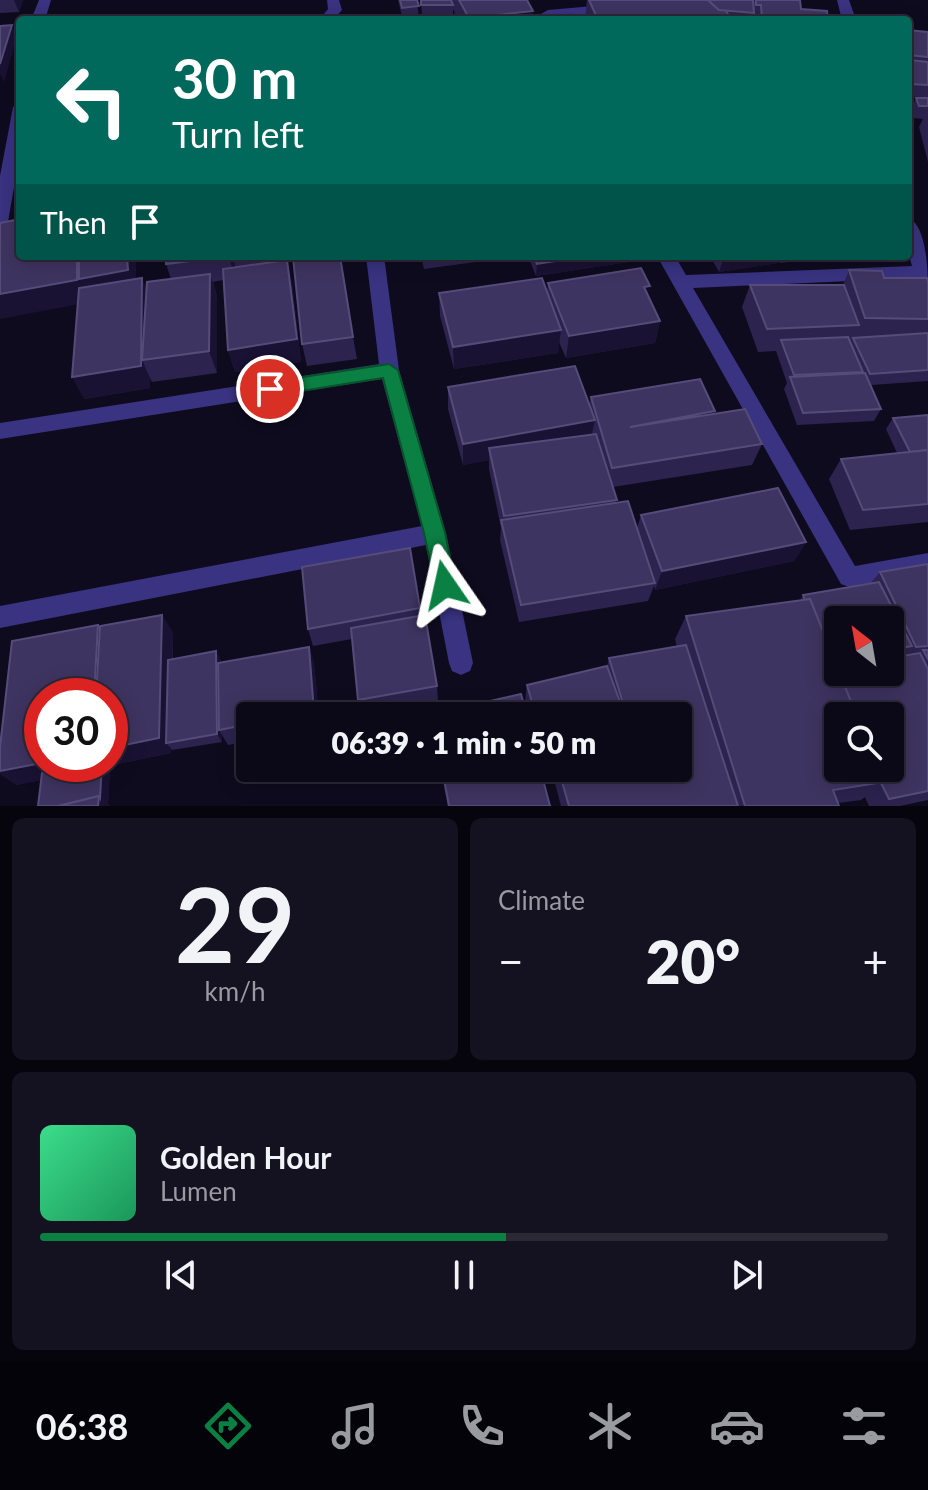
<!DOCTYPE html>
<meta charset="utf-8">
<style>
:root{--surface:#0b0817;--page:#141120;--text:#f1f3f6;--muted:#9a9aa1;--line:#2b2936;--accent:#0b8043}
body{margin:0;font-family:Lato,sans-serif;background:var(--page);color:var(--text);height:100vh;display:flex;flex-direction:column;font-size:30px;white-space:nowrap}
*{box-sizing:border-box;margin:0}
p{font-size:26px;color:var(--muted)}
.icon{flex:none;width:44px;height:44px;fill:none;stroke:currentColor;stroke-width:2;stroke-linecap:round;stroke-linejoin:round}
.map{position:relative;height:806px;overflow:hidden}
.panel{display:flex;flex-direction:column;gap:12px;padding:12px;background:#06040d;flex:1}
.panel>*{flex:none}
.top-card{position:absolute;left:16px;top:16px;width:896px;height:244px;border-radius:8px;box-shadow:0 4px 20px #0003,0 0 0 2px var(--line);background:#00695c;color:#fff;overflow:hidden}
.needle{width:52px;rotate:329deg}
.fabs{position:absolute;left:824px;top:606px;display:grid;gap:16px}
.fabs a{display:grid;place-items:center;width:80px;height:80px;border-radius:8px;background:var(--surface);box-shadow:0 4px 20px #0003,0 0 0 2px var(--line);font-size:40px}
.speed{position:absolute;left:24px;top:678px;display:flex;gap:16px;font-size:40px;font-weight:700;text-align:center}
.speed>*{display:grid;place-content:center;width:104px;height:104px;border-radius:50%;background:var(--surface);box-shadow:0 4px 20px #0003,0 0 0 2px var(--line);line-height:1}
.speed .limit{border:12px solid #d22;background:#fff;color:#111}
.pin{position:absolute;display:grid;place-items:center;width:68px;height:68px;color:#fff;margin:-34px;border:4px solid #fff;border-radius:50%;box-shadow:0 2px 8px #0007}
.me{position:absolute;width:88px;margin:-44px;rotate:349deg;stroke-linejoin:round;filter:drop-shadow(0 0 6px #0008)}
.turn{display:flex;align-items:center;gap:28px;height:168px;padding:0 24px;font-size:36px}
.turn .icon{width:104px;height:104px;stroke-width:2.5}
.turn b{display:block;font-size:56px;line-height:68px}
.then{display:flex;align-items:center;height:76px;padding:0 24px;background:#0003;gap:16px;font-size:30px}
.big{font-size:60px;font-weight:800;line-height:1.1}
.panel .card{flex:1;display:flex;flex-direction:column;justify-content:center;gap:12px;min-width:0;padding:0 28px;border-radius:12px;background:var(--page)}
.panel .dial{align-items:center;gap:0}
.dial b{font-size:104px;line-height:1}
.song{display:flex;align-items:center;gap:24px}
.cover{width:96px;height:96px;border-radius:12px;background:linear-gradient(135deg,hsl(150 70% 55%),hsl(150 70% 35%))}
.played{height:8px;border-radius:4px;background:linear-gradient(90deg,var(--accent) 55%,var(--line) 55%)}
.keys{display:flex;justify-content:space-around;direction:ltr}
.heat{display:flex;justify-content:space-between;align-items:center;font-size:44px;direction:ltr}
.panel .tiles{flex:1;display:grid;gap:12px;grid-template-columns:1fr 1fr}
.card:last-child{grid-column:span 2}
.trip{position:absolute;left:236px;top:702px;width:456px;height:80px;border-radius:8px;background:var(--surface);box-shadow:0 4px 20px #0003,0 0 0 2px var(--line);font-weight:800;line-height:80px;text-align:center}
.menu{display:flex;height:128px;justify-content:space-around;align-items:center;background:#040309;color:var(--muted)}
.menu .icon{width:56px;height:56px}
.menu .on{color:var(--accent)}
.menu b{font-size:36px;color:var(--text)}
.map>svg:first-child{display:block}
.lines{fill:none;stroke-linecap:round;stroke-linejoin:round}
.minor{fill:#393381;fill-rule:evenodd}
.wall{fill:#2c234e;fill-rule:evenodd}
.shaded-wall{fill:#191233}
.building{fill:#3e3461;stroke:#554c7a;stroke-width:2}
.route{fill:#0b8043;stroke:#07532c;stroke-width:2}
</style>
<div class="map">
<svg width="928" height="806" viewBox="0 0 928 806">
<rect width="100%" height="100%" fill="#0f0b1f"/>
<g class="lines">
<g class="minor">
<polygon points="39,0 51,0 45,20 31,20"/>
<polygon points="327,0 339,0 342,10 333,20 319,20 328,9"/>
<polygon points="663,0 662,7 657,8 548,18 541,14 548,10"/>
<polygon points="837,0 849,0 856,20 842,20"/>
<polygon points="20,103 20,152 8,222 0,228 0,176 13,107"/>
<path d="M 908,218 C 928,225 928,277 928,295 L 922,294 L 916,278 L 693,288 L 855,566 L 928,553 L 928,573 L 849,587 L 841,584 L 657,256 L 675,256 L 686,275 L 912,266 L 908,252 Z"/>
<polygon points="366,256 384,256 399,370 446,533 473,663 470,671 461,675 452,671 449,663 426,545 0,628 0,606 422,526 382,379 0,439 0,423 379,364"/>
</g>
</g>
<g class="wall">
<polygon points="0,0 23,0 19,12 0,13"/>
<polygon points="398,0 417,0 419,18 403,20"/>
<polygon points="421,0 527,0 532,20 458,20 453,9 453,17 422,17"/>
<polygon points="587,0 800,0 801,9 828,20 758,20 758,17 753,17 752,20 585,20"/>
<polygon points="908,30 928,32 928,98 908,96"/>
<polygon points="916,98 928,98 928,162 919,127 923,119 913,118 911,110"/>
<polygon points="135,256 136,279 147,291 171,279 166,264 166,256 284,256 284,261 287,260 292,283 301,362 235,372 228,350 223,280 213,282 217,297 217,373 152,382 150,378 150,388 84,399"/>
<polygon points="421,256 505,256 505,258 424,269"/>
<polygon points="528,256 636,256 635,261 536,276"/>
<polygon points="710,256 834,256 833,257 780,263 779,261 778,263 719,272"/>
<polygon points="849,270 884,278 928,282 928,381 871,385 881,409 874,421 797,425 784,389 787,383 776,351 758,352 742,307 750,285 843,285"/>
<polygon points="548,283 648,295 660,321 655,343 566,358 559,342 558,353 454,369 440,316 439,293 547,292"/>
<polygon points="353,337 357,359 307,366 302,344"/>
<polygon points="448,387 589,406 591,397 715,411 714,414 762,444 752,465 613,487 617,500 616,502 637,528 641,515 806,542 794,561 655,590 654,586 648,601 519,622 500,540 501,528 489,469 489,460 463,465 448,409"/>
<polygon points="928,415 928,522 850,530 829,479 841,459 897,453 886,429 893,418"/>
<path d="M 928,564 L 928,800 L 900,806 L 869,806 L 865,797 L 861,800 L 838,803 L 839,806 L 561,806 L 551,768 L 678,768 L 678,716 L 529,716 L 525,701 L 527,685 L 607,667 L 609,658 L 677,647 L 675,639 L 686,616 L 800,600 L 803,595 L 871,583 L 880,572 ZM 838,620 L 890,620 L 890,672 L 838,672 Z"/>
<polygon points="420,608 437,686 438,702 362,716 358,700 352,639 313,646 308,629"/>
<polygon points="98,625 100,627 173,632 173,659 216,651 221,663 309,647 314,664 319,716 250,716 250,741 228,745 222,735 222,742 172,750 171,749 171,753 108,766 110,696 42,764 106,764 110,768 108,804 110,806 38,806 41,780 16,785"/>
<polygon points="440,768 540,768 550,806 448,806"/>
</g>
<g class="shaded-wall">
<polygon points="14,0 23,0 19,12"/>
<polygon points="533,11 532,20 469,20 469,18"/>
<polygon points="12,25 17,37 4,82 0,74 0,64"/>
<polygon points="77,256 135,256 137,293 0,319 0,294"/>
<polygon points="229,256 232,256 235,264 235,279"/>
<polygon points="587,256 636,256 635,261 536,276 537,264"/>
<polygon points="749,256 781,256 778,263 719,272 723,260"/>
<polygon points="287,260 292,283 301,362 235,372 228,350"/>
<polygon points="210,274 217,297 217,373 209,351"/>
<polygon points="142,278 151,301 142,360 150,378 150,388 84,399 72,377"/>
<polygon points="660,321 655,343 566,358 569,336"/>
<polygon points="561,330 558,353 454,369 453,347"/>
<polygon points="715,411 707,432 630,427"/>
<polygon points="595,420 590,442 489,448 489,460 463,465 463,444"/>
<polygon points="806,542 794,561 655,590 662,571"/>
<polygon points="162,615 173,632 171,742 166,743 171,748 171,753 108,766 106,764 110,764 110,748"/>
<polygon points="98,625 111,642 109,696 94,696"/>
<polygon points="309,647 314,664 319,716 315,716 314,712"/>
<polygon points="216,651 221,660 222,729 219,730 222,735 222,742 217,734"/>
<polygon points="42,763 42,764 106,764 110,768 108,804 110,806 77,806 102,768 16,785 0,774 0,771"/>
</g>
<g class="building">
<polygon points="400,0 417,0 419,6 402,8"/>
<polygon points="421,0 451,0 453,5 421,5"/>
<polygon points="459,0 527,0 533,11 469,18"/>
<polygon points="589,0 708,0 719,10 725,9 730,18 708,20 598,20"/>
<polygon points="708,0 753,0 754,13 719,10"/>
<polygon points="756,0 800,0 801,9 827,11 828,20 762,20 761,5 756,5"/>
<polygon points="12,25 0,64 0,26"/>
<polygon points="908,30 928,32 928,57 908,55"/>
<polygon points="910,60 928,62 928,85 911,84 908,73 908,69 913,69"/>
<polygon points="916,98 928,98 928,106 919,106"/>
<polygon points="20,219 20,256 77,256 77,280 0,294 0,223"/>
<polygon points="79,256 127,256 128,270 79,279"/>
<polygon points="166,256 229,256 166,264"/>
<polygon points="302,256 340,256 353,337 302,344 293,257"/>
<polygon points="534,256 587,256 537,264"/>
<polygon points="721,256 749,256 723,260"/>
<polygon points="287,260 297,339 228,350 223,269"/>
<polygon points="641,268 650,286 644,287 660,321 569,336 548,283"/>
<polygon points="849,270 882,271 884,278 927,278 928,282 928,319 865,318"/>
<polygon points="210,274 209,351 142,360 147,282"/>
<polygon points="142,278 141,366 72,377 79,288"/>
<polygon points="542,278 561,330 453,347 439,293"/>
<polygon points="750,285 844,285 859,325 767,329"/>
<polygon points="928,333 928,370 870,374 853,338"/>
<polygon points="848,337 863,372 794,375 781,340"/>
<polygon points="575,366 595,420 463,444 448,387"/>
<polygon points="865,373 881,409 803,413 790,377"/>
<polygon points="700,379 715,411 630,427 745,409 762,444 612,468 591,397"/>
<polygon points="928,415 928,450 910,452 893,418"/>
<polygon points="596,434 617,500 504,516 489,448"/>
<polygon points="928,450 928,504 863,510 841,459"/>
<polygon points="778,488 806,542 662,571 641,515"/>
<polygon points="628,501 655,583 521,605 501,520"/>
<polygon points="410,548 420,608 308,629 302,567"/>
<polygon points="928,564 928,646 916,647 880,572"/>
<polygon points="879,582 912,646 890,650 890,620 838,620 838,660 834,660 810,599 805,600 803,595"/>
<polygon points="810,599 857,716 838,716 838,768 878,768 884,782 833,790 839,806 745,806 686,616"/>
<polygon points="162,615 159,738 110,748 110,696 96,696 100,626"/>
<polygon points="425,615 437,686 358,700 351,628"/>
<polygon points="98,625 94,696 42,696 42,763 0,771 0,747 12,641"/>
<polygon points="686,645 738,806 569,806 558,768 643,768 645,773 643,768 678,768 678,716 627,716 609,658"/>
<polygon points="309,647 314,712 294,716 250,716 250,724 219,730 218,663"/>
<polygon points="923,650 928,650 928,659"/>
<polygon points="216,651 217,734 166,743 168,660"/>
<polygon points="920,653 928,669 928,791 889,799 881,783 884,782 878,768 890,768 890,716 857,716 839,672 890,672 890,658"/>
<polygon points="607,666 625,716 536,716 527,685"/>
<polygon points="521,694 527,716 432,716 432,714"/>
<polygon points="87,764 102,764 100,798 99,796 58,806 38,806 42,773"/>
<polygon points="442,768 540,768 550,806 449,806"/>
<polygon points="99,796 98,806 59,806"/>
</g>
<polygon class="route" points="389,364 398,370 445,533 456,585 453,592 445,595 438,592 435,585 424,533 383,378 270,396 261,389 270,382"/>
</svg>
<div class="fabs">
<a><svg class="needle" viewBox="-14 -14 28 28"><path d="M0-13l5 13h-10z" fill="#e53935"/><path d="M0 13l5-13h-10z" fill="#9a9aa1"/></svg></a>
<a><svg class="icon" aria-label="search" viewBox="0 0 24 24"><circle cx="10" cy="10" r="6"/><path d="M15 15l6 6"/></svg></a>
</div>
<div class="speed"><div class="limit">30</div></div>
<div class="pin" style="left:270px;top:389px;background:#d93025"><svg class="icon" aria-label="arrive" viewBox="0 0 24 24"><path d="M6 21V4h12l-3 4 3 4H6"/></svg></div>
<svg class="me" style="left:445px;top:585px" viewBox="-20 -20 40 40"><path d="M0-17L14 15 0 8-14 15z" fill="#0b8043" stroke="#fff" stroke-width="4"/></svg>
<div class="trip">06:39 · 1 min · 50 m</div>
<div class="top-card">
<div class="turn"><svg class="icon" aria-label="left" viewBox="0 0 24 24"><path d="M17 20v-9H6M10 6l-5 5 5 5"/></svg><div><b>30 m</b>Turn left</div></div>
<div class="then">Then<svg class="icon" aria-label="arrive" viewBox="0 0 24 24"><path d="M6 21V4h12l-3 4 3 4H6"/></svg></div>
</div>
</div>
<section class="panel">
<div class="tiles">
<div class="card dial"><b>29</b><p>km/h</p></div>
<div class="card"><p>Climate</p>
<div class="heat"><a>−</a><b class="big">20°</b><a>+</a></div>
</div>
<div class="card">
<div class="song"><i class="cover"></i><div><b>Golden Hour</b><p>Lumen</p></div></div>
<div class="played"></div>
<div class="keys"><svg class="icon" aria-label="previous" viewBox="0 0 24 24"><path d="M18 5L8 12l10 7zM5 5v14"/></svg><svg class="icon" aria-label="pause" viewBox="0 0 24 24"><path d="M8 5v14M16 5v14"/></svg><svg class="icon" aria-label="next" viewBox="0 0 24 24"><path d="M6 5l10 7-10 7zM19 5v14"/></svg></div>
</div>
</div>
</section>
<nav class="menu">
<b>06:38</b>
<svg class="icon on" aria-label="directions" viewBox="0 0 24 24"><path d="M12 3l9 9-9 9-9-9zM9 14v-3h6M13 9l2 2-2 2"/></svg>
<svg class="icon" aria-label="music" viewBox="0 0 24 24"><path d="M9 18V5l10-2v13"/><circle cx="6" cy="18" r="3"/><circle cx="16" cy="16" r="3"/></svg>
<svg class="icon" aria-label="phone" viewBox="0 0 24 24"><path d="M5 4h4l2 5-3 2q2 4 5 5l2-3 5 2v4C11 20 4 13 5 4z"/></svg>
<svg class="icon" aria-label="climate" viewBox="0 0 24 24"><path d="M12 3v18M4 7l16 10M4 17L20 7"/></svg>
<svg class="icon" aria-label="car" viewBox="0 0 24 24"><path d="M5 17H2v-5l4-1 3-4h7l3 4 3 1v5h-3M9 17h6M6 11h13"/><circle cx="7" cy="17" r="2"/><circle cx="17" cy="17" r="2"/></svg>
<svg class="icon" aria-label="filters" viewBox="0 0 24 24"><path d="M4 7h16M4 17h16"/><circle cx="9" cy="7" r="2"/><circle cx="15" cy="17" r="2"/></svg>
</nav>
